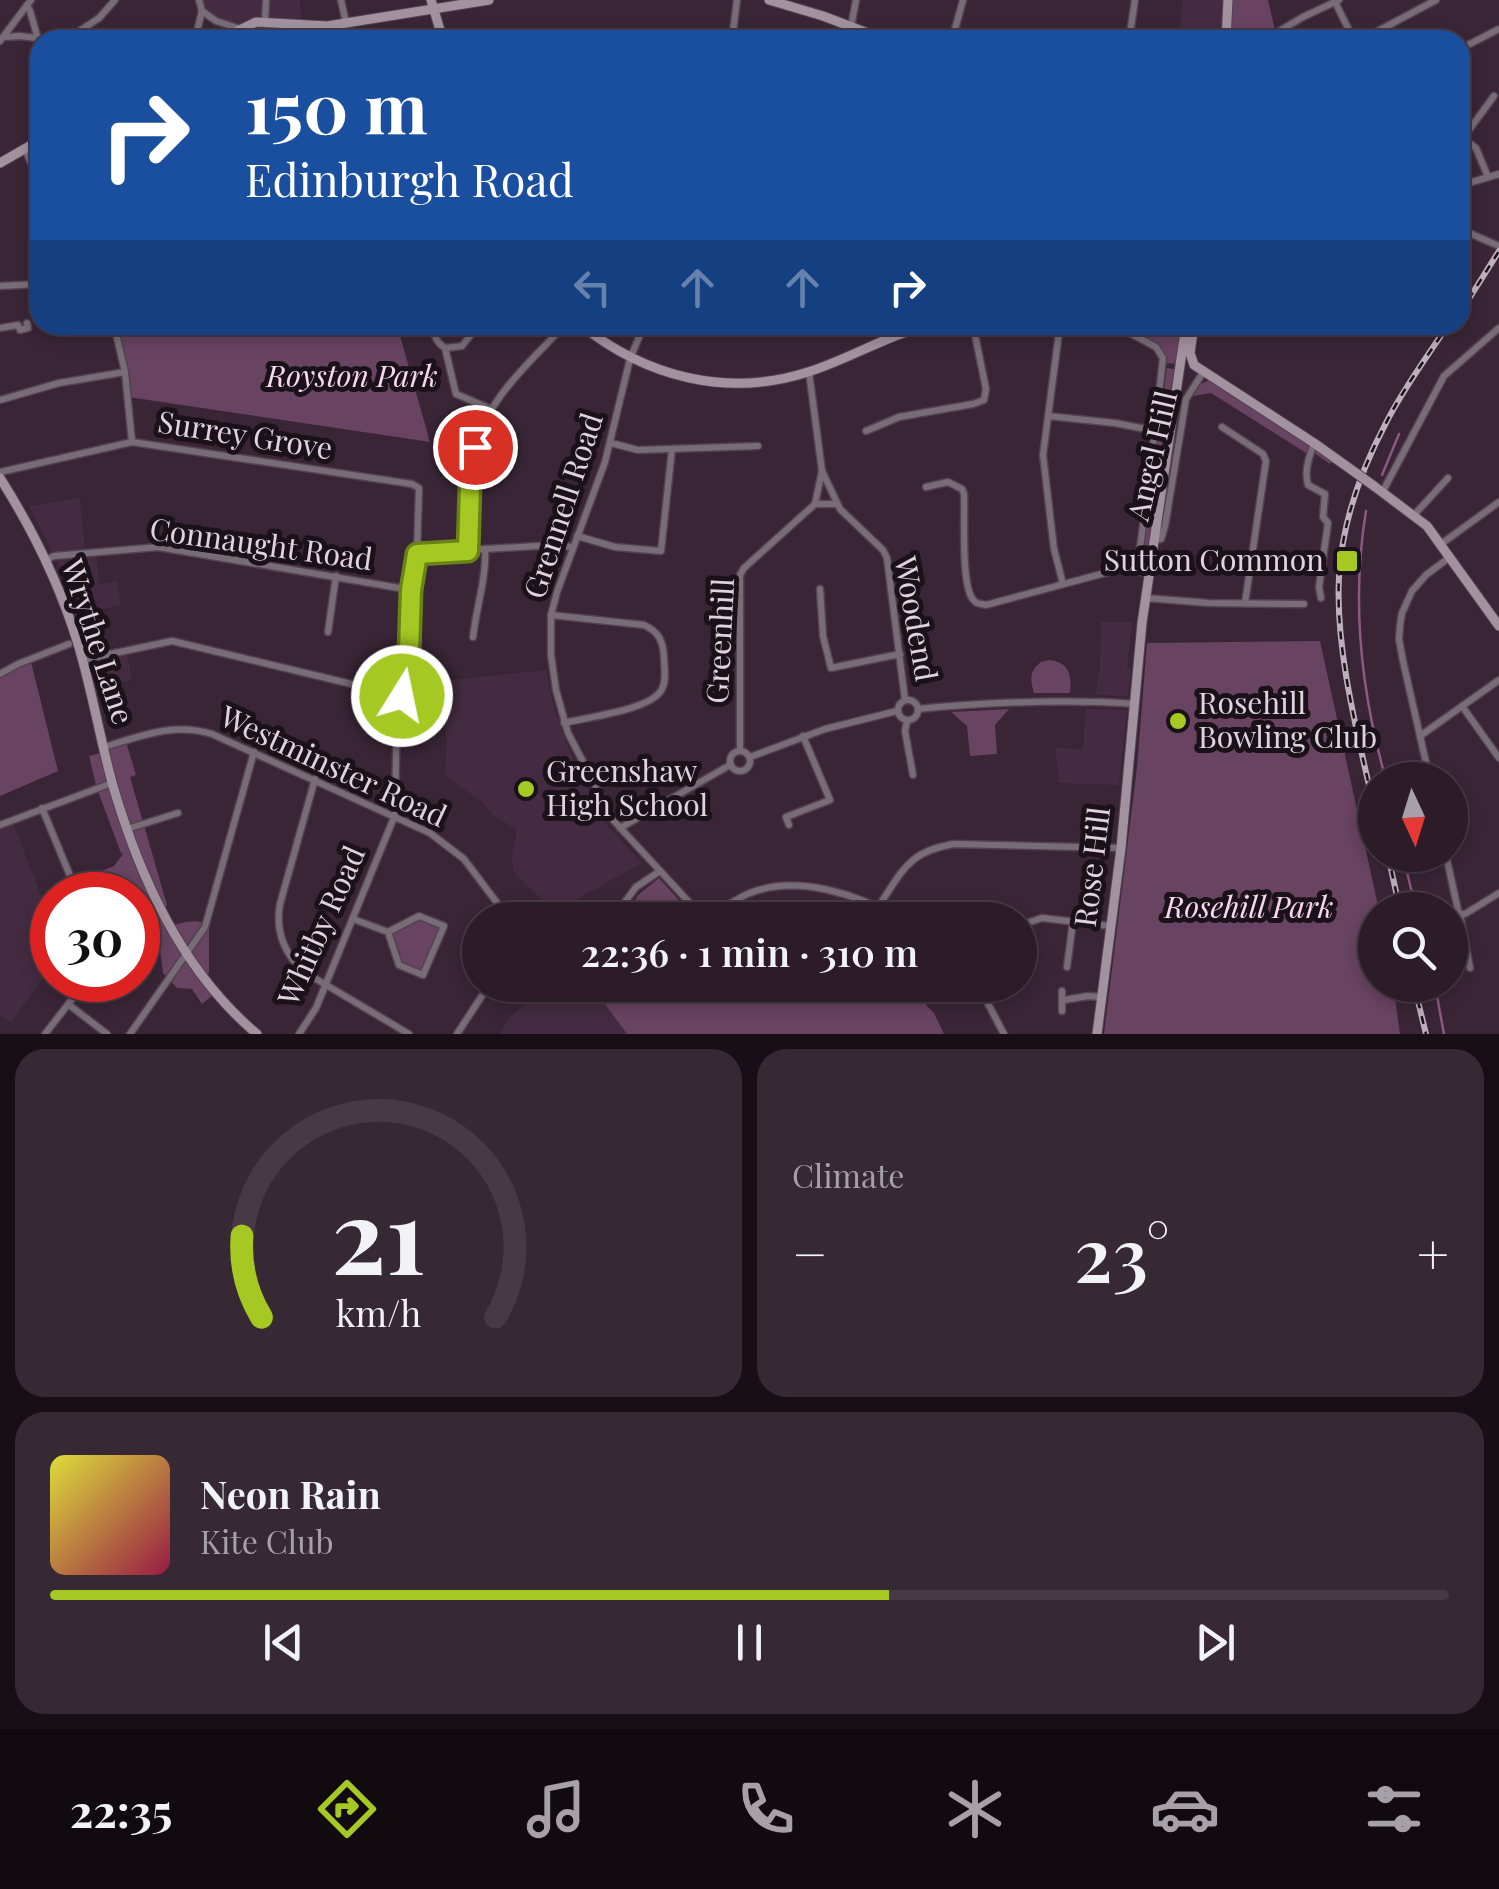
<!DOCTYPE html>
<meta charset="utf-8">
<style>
:root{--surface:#2b1c28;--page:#372934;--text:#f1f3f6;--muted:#a6a1a8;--line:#473a45;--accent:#a5c822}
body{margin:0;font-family:"Playfair Display",serif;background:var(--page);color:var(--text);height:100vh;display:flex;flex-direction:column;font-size:38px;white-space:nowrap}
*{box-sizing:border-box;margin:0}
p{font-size:32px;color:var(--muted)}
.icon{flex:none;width:55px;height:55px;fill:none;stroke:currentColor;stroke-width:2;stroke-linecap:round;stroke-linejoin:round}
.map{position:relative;height:1034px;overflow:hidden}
.side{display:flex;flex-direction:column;gap:15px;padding:15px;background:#180f16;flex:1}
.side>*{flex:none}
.top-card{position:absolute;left:30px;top:30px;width:1440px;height:305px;border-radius:30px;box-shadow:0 5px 15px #0003,0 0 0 2px var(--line);background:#1a4fa0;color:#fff;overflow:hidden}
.needle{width:65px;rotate:176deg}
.controls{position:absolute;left:1358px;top:762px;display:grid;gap:20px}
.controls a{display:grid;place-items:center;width:110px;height:110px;border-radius:50%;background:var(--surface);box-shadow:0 5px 15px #0003,0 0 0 2px var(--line);font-size:50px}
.speed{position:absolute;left:30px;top:872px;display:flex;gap:20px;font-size:50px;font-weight:700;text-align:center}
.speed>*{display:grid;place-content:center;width:130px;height:130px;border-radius:50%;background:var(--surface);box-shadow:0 5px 15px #0003,0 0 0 2px var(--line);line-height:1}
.speed .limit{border:15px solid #d22;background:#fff;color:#111}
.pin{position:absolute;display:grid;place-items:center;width:85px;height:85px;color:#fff;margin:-42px;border:5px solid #fff;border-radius:50%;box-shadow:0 2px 10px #0007}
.me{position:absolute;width:110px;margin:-55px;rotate:10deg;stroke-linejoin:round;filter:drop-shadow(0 0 8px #0008)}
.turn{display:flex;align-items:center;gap:35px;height:210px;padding:0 50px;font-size:45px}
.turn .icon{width:130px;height:130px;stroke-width:2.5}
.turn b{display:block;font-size:70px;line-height:85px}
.lanes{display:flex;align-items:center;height:95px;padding:0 50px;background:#0003;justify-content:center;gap:50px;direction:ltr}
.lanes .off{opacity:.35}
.big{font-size:75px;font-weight:600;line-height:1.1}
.side .card{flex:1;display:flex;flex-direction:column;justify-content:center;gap:15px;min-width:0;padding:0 35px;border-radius:30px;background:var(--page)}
.side .dial{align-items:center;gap:0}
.dial svg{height:260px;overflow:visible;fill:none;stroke:var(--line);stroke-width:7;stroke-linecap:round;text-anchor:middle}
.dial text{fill:var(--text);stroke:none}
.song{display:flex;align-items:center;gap:30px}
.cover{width:120px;height:120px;border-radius:15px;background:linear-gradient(135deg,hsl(60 70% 55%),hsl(340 70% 35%))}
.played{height:10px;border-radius:5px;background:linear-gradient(90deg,var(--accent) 60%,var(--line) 60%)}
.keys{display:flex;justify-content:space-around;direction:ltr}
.heat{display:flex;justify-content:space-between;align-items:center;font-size:55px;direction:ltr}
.side .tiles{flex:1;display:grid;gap:15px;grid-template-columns:1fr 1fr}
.card:last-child{grid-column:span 2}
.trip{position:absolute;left:462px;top:902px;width:575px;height:100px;border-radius:50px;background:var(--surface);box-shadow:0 5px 15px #0003,0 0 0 2px var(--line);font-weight:600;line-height:100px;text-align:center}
.tabs{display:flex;height:160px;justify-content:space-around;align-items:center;background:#110b10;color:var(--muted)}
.tabs .icon{width:70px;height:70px}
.tabs .current{color:var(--accent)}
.tabs b{font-size:45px;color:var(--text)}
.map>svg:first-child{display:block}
.built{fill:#442b41}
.green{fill:#684362}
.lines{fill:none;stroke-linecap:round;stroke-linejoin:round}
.stream{stroke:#8b5984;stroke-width:2.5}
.street-casing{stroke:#544151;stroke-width:9}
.secondary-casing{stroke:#544151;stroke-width:11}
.street{stroke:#786d76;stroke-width:6}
.secondary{stroke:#a2919f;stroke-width:9}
.rail-casing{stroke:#beafbc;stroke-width:6}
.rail{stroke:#1b1219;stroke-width:2.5;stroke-dasharray:8;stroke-linecap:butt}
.secondary-bridge-casing{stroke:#544151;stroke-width:11;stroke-linecap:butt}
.secondary-bridge{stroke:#a2919f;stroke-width:9}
.route-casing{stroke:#6b8216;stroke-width:25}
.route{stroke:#a5c822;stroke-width:18}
.poi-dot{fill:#a5c822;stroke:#1b1219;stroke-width:4}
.labels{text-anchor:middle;stroke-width:10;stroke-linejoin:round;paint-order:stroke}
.park-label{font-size:30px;font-style:italic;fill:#f7d8f1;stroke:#1b1219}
.street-label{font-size:30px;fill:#e0d3de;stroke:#1b1219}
.poi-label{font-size:30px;fill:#e0d3de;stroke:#1b1219;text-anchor:start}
</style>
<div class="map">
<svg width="1499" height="1034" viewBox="0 0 1499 1034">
<rect width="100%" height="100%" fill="#392536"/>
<g class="built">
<polygon points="203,0 300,0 302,24 292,24 295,40 245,40 238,23 218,18 205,9"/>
<polygon points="1183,0 1230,0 1224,1 1222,40 1163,40 1164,31 1179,33"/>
<polygon points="80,498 85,554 96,553 99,584 117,581 121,605 101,609 107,652 126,649 132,680 115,684 116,690 91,696 59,591 70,587 29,506"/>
<polygon points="1101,622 1132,622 1127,668 1131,669 1128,696 1095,695 1100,667"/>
<polygon points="546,670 554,709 571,755 606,824 642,863 554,912 513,871 512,856 517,830 492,814 481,801 445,776 447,741 445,731 446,699 442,695 442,681"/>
<polygon points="1086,709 1127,710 1119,785 1059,783 1055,748 1083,749"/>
<polygon points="12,820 52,924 52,965 11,1022 0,1015 0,825"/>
<polygon points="546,985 614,985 600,996 627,1034 500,1034 510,1017"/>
</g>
<g class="green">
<polygon points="1228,0 1268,0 1275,30 1267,34 1269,40 1224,40"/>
<polygon points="114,325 397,325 430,442 128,397"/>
<polygon points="1117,325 1185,325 1177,364 1166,363 1163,353"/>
<polygon points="1167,368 1174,369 1149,545 1144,545"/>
<polygon points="1207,381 1215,381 1335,458 1330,464 1311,451 1309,455 1211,393 1187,397 1197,386"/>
<polygon points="1320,641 1379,910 1375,910 1375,985 1393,985 1400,1034 1104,1034 1137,767 1147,643"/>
<path d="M 1049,660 C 1069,662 1072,675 1070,693 L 1034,693 C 1030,680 1029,671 1041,662 Z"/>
<polygon points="31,662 58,771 0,796 0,678 16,667"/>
<polygon points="1009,709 995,725 997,754 970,756 967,726 951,712"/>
<path d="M 126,742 L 136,775 L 130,777 L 167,905 L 163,912 L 169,927 C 181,922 192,919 206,923 L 204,927 L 209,930 L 209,972 L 204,981 L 215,993 L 202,1004 L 192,989 L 177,988 L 163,973 L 158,934 L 133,882 L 120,877 L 78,893 L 74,882 L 114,866 L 123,854 L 121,853 L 97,789 L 89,756 L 104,752 L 106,747 Z"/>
<polygon points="659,878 696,919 698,920 624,920 638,895"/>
<polygon points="419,916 444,926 423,975 399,965 388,932"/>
<polygon points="614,985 907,985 934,1013 944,1034 627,1034 599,996"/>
</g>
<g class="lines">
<g class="stream">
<polyline points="1382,475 1399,434"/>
<path d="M 1366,511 C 1351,601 1361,692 1386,780"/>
<polyline points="1403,855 1416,910"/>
<polyline points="1435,985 1444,1034"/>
</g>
<defs>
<g id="street">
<polyline points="341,0 346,23"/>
<polyline points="1335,2 1354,40"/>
<polyline points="27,5 30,11 40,46"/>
<polyline points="202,11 216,21 241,29"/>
<polyline points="265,21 266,0"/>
<polyline points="293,24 296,40"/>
<polyline points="851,27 856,0"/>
<polyline points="1226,34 1269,37 1303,17 1339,0"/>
<polyline points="5,37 19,36 37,38"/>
<polyline points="66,40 99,18 115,0"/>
<polyline points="195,40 202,11 199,0"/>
<polyline points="732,40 737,0"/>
<polyline points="952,40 963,0"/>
<polyline points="1129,40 1135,0"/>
<polyline points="1361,40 1436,0"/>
<polyline points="0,41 31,0"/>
<polyline points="1460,49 1499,29"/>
<polyline points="1460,136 1476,148 1488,177"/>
<polyline points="1463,138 1494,96"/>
<polyline points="25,149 40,184"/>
<polyline points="1460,189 1465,184 1499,174"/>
<polyline points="1460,229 1499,246"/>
<polyline points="0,286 40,284"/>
<polyline points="114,325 125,372 132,442"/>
<path d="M 434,325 C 434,336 435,341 445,348 L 456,394 L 491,409"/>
<path d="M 644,325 L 630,359 L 605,462 L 557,592 L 551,615 L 551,655 L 556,690 L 568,733 L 614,821 L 700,914 C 717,916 734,899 750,893 C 798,874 860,895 902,920"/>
<polyline points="1060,325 1043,455 1054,549 1063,584"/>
<polyline points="1115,325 1156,347 1163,358 1151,465"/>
<polyline points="1354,325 1362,326"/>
<polyline points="0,328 18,325 20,330 28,328 27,323"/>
<polyline points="445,348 462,346 470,336"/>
<polyline points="809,372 822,471 840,509 883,550 887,558 905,700"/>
<polyline points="0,400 59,383 125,372"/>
<polyline points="1048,416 1115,423 1156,431"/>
<polyline points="1222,427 1263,454 1266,461 1245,603"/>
<polyline points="866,431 899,417 973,404 984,400 986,389 973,325"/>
<polyline points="611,443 638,450 758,446"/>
<path d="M 1314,443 C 1309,457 1304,471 1308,485 L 1325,494 L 1323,517 L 1328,523 L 1319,587 L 1321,598"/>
<polyline points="0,472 132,442 412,484 419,488 417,553 411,590 408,683 405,694 397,698 395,815 316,1008 299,1034"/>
<path d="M 926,487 L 948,482 L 962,489 L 964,494 C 965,516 961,581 972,598 C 977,605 978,603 986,605 L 1120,569 L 1149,573"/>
<polyline points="1383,491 1444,376 1499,328"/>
<polyline points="815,504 822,471"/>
<polyline points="815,504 836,504"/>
<polyline points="1414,515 1448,478"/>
<polyline points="577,536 615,547 661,551 672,449"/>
<polyline points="1154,540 1161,539 1165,526 1186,399 1204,371"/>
<polyline points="1441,544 1499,502"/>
<path d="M 469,551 C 469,522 468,493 472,465 C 479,405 526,366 565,325"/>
<polyline points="417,553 553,545 573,547"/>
<polyline points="46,560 54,556 158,547 411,590"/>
<polyline points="1137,570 1151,466"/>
<polyline points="820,589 823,636 831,668 900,654"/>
<polyline points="1146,598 1209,603 1304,604"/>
<path d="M 551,615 L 644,625 C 659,632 663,641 664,657 C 664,667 667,680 662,689 C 652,710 587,717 564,723"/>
<polyline points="328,632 336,576"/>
<path d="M 473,637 C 476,609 487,575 485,549"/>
<polyline points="82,660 172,641 393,694 397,698"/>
<polyline points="0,674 18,664 69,644"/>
<circle cx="908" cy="710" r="10"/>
<polyline points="1462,706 1499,758"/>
<path d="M 918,709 C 990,702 1062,699 1135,704"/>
<polyline points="907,721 905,731 913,775"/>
<polyline points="1420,736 1499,680"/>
<path d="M 104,747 C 141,736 174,722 212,734 L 430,833 L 464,859 L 510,920"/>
<circle cx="740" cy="761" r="10"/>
<polyline points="740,751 740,575 744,568 815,504"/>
<polyline points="750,757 825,729 897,711"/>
<path d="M 315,779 L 280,904 C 275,932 285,956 306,973 L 409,1034"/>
<polyline points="1430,780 1403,661 1399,639 1400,625 1402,613 1412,591 1426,575 1450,557"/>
<polyline points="42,808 78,895"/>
<polyline points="0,825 112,783"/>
<polyline points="789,825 786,817 830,800 803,736"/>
<polyline points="620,828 730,765"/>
<polyline points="127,829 178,813"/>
<polyline points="1446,855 1458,910 1460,914 1470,968"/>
<path d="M 878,907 C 902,872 908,851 954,844 L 1121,848"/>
<polyline points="1460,914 1465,914 1499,893"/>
<polyline points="582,918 606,906 622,906 636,887 660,871"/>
<polyline points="353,919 388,932 419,916 444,926 423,975 399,965 388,932"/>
<polyline points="1027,923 1042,918 1111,926"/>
<polyline points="1067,967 1073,921"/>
<polyline points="978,985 1004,1034"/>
<polyline points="1064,1000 1088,996 1102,997"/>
<polyline points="68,1004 107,1034"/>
<polyline points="1062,1011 1062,991"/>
<polyline points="45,1034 87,980"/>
<polyline points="130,1034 205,927 254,752"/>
<polyline points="457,1034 489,985"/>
</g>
<g id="secondary">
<polyline points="431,0 443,40"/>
<polyline points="769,0 823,16 886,40"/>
<polyline points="218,40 256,22 327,26 489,0"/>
<polyline points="1226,40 1228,0"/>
<polyline points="0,163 40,140"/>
<path d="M 581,325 C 646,377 727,398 808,372 C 850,359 888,334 931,325"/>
<polyline points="1194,325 1190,353 1194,365 1314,443 1356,473"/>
<path d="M 0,478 C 33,530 60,585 78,644 C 92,690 100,739 113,786 C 140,878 182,971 257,1034"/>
<polyline points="1374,486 1427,526 1499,626"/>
<polyline points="1097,1034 1121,848 1142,623 1186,325"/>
</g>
</defs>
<use href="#street" class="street-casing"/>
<use href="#secondary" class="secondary-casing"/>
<use href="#street" class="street"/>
<use href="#secondary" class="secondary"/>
<defs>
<g id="rail">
<polyline points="1460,313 1499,251"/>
<path d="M 1375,812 C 1359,739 1335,652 1339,577 C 1342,523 1361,470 1386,423 C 1403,389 1427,357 1448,325"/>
<polyline points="1388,855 1400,910"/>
<polyline points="1414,985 1426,1034"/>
</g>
</defs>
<use href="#rail" class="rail-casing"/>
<use href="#rail" class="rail"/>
<defs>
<polyline id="secondary-bridge" points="1356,473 1374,486"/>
</defs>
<use href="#secondary-bridge" class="secondary-bridge-casing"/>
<use href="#secondary-bridge" class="secondary-bridge"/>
</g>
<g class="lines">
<defs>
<polyline id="route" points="402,696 407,691 408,683 411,590 417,554 468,551 470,486 475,447"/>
</defs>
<use href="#route" class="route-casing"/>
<use href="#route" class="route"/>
</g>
<g class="poi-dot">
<rect x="1335" y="549" width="24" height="24" rx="5"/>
<circle cx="1178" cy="721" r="10"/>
<circle cx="526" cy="789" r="10"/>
</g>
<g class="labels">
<g class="park-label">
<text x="352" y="387">Royston Park</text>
<text x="1249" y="918">Rosehill Park</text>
</g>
<g class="street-label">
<text transform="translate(245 436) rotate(9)" y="10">Surrey Grove</text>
<text transform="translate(1153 456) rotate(-77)" y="10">Angel Hill</text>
<text transform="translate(564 506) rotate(-72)" y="10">Grennell Road</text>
<text transform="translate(261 545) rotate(8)" y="10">Connaught Road</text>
<text transform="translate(915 619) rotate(80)" y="10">Woodend</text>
<text transform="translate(721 641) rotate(-87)" y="10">Greenhill</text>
<text transform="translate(97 642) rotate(72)" y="10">Wrythe Lane</text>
<text transform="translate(333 767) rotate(25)" y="10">Westminster Road</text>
<text transform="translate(1093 867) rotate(-83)" y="10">Rose Hill</text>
<text transform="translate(322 926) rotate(-66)" y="10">Whitby Road</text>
</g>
<g class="poi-label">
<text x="1324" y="571" text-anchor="end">Sutton Common</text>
<text x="1198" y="714">Rosehill<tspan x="1198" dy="34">Bowling Club</tspan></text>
<text x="546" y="782">Greenshaw<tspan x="546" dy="34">High School</tspan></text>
</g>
</g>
</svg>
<div class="controls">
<a><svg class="needle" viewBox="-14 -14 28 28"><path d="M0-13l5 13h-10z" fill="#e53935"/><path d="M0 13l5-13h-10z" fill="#a6a1a8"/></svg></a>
<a><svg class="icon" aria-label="search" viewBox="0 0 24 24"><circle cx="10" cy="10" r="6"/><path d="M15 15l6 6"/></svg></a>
</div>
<div class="speed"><div class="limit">30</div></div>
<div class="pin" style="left:475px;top:447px;background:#d93025"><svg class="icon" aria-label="arrive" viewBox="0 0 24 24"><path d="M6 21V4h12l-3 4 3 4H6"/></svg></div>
<svg class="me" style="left:402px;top:696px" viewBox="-20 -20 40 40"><circle r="17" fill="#a5c822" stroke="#fff" stroke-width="3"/><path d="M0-11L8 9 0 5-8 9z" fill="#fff"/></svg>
<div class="trip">22:36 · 1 min · 310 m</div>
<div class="top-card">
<div class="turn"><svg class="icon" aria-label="right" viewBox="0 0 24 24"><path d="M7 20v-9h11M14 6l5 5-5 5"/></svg><div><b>150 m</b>Edinburgh Road</div></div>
<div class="lanes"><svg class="icon off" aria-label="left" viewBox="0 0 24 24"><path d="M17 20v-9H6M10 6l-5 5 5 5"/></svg><svg class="icon off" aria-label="ahead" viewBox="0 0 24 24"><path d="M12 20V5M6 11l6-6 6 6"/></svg><svg class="icon off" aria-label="ahead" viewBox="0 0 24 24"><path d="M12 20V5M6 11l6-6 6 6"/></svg><svg class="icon" aria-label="right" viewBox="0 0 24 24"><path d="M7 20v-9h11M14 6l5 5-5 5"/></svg></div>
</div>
</div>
<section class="side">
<div class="tiles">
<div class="card dial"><svg viewBox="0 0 100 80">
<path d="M14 69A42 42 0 1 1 86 69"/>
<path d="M14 69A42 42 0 0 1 8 44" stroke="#a5c822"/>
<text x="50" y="56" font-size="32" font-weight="700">21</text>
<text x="50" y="72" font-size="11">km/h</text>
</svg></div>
<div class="card"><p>Climate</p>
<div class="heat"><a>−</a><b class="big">23°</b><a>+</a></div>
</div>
<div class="card">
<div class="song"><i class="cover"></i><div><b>Neon Rain</b><p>Kite Club</p></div></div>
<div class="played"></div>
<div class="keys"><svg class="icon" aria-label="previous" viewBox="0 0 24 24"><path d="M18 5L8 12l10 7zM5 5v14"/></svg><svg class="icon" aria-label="pause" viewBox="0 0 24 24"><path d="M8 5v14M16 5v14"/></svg><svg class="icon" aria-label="next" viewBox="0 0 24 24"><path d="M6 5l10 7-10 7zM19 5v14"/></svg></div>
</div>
</div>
</section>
<nav class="tabs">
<b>22:35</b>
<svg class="icon current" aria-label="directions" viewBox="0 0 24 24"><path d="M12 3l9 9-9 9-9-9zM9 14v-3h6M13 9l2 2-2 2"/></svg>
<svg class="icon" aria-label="music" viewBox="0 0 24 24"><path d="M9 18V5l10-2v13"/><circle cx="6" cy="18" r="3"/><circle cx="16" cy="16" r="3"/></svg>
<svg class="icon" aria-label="phone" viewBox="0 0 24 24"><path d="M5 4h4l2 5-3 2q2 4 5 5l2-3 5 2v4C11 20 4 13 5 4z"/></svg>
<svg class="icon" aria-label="climate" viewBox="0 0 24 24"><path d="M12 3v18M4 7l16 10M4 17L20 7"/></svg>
<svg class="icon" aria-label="car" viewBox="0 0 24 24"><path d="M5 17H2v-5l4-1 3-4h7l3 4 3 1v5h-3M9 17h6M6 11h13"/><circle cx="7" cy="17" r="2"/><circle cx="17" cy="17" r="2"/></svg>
<svg class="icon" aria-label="filters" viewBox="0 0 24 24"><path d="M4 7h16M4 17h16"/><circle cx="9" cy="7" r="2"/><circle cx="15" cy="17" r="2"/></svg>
</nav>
